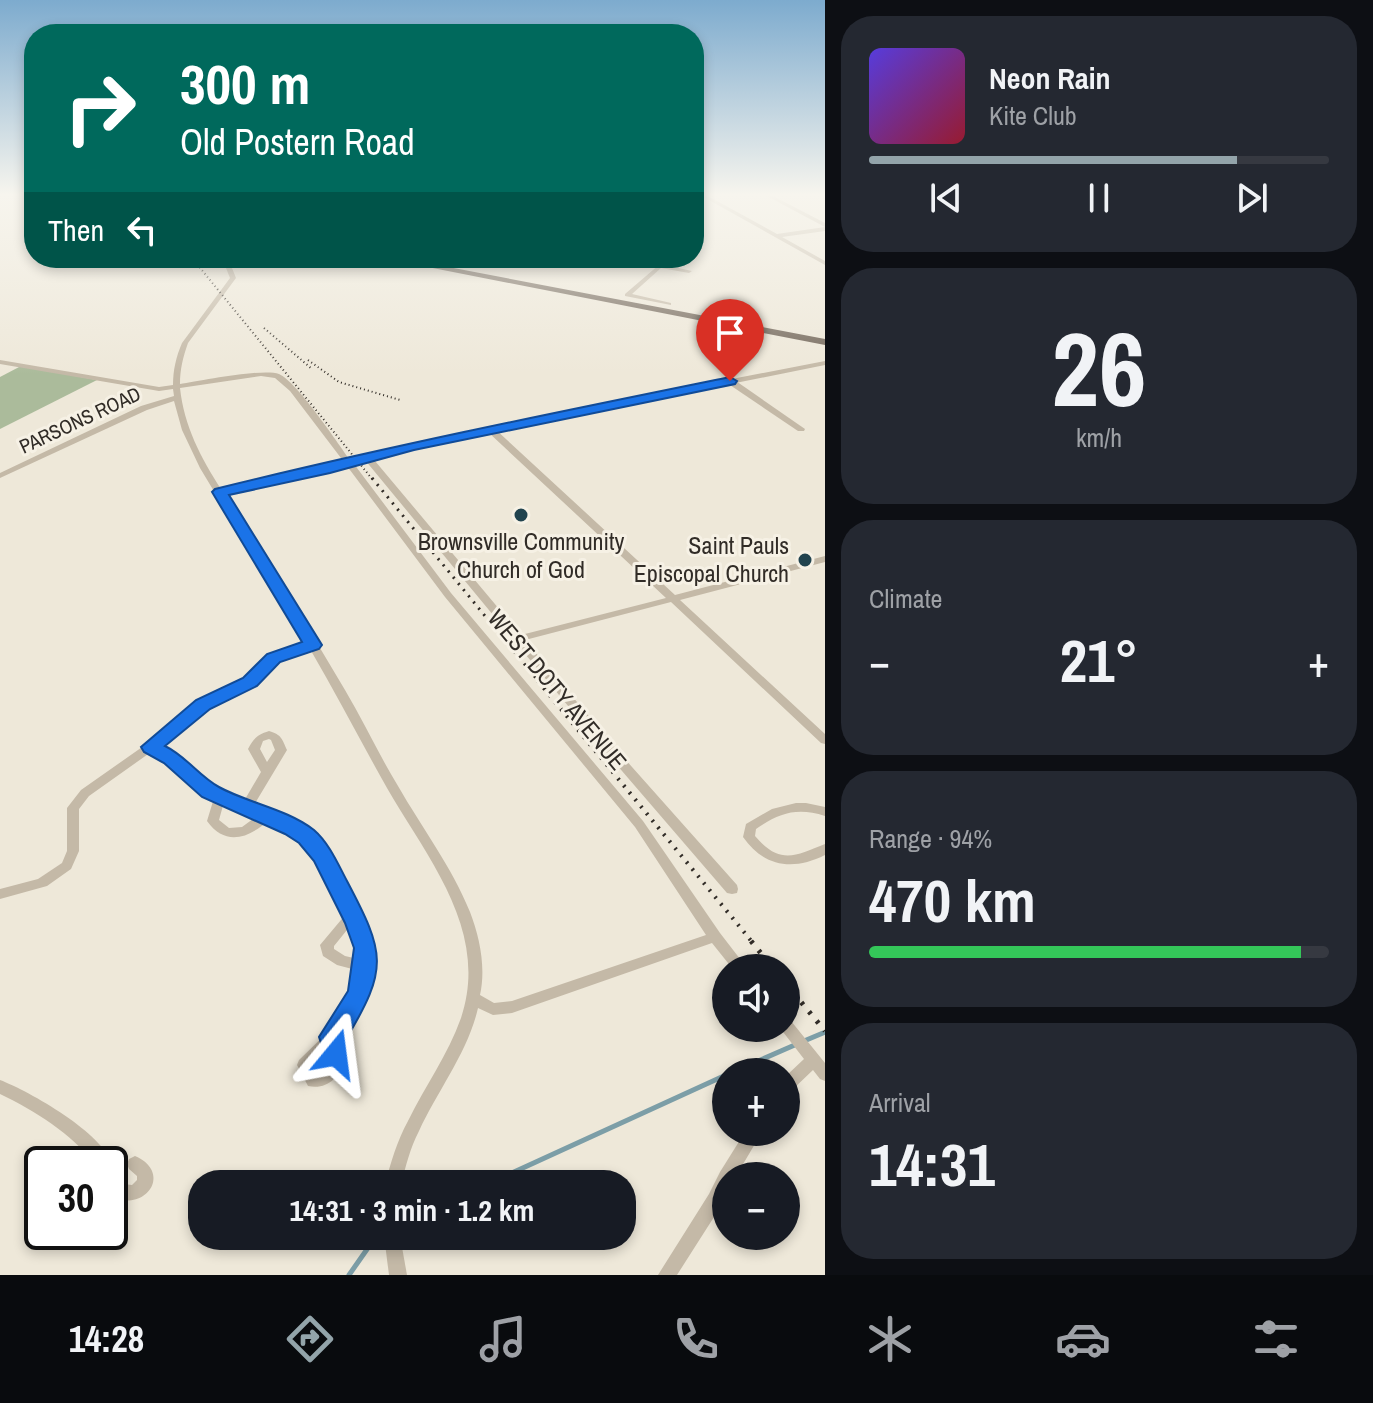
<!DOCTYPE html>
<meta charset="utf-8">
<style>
:root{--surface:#171b24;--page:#242831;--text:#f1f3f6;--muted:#9ea1a6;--line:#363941;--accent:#93a4aa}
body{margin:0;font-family:"Archivo Narrow",sans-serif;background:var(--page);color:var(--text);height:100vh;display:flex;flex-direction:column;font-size:30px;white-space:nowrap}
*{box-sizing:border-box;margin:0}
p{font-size:26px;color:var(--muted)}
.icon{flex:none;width:44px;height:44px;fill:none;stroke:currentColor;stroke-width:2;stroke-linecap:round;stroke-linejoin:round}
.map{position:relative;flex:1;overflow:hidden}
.drawer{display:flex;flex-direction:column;gap:16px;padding:16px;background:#0d0f14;width:548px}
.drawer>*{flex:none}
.guide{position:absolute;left:24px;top:24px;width:680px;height:244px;border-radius:32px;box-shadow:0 4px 12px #0003;background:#00695c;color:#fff;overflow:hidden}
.controls{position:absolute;left:712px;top:954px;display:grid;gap:16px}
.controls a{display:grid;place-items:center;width:88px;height:88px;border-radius:50%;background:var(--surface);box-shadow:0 4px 12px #0003;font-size:40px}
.speed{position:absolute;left:24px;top:1146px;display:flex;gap:16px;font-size:40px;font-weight:700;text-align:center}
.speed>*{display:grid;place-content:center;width:104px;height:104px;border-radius:50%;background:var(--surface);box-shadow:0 4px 12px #0003;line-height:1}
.speed .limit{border:4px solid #111;border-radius:12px;background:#fff;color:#111}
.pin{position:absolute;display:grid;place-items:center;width:68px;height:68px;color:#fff;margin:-82px -34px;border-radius:50% 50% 50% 0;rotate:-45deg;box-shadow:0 0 8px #0007}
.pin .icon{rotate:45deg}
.me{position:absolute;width:88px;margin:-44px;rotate:16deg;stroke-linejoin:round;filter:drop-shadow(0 0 6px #0008)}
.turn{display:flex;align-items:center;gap:28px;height:168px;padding:0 24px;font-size:36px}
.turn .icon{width:104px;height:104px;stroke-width:2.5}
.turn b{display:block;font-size:56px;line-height:68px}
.then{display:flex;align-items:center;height:76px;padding:0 24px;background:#0003;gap:16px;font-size:30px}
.big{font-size:60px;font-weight:700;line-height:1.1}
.drawer .card{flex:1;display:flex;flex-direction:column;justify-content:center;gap:12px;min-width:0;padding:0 28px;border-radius:32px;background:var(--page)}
.drawer .dial{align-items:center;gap:0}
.dial b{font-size:104px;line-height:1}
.song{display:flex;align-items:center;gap:24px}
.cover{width:96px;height:96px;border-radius:12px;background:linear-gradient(135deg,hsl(250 70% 55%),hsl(350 70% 35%))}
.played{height:8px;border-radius:4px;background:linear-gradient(90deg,var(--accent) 80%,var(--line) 80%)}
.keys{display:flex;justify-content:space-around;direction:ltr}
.heat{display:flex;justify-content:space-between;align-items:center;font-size:44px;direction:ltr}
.charge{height:12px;border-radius:6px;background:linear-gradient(90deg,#34c759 94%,var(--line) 0)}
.trip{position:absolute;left:188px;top:1170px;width:448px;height:80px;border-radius:32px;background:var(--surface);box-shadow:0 4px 12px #0003;font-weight:700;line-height:80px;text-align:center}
.tab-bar{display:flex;height:128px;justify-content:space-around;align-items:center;background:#090b0e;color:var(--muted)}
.tab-bar .icon{width:56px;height:56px}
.tab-bar .selected{color:var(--accent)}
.tab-bar b{font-size:36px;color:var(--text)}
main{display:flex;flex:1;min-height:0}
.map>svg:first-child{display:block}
.green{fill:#abbb9b}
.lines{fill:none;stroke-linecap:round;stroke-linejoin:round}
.stream{stroke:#7c9ea7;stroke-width:5}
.minor{fill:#c4b9a7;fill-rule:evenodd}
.tertiary{fill:#c4b9a7;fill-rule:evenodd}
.primary{fill:#726659;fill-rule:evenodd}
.rail-far3{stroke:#312c27;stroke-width:2;stroke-dasharray:1 3;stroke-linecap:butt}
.rail-far2{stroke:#312c27;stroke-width:3;stroke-dasharray:2 6;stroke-linecap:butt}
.rail-far1{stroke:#312c27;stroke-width:4;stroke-dasharray:2 7;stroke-linecap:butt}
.rail{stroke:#312c27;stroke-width:5;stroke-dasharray:3 9;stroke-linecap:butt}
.route{fill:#1a73e8;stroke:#114b97;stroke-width:2}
.poi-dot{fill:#21434e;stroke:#f6f1e5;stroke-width:3}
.labels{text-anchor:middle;stroke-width:6;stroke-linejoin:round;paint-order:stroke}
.far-street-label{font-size:20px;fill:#312c27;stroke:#f6f1e5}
.poi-label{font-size:24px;fill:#312c27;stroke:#f6f1e5}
.street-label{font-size:24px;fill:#312c27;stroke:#f6f1e5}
</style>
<main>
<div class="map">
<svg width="825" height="1275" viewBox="0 0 825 1275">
<rect width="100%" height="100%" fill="#eee8d9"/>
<polygon class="green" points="21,366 97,380 0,429 0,377"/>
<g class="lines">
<g class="stream">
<polyline points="804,1041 823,1033"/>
<polyline points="733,1072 797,1044"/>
<polyline points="488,1184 726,1075"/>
<polyline points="349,1275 370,1245 382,1236"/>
</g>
<g class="minor">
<polygon points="700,195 706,195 777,234 825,227 825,231 782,237 825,261 825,265"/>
<polygon points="765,195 771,195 825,223 825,227"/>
<path d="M 222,258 L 228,258 L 236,278 L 188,343 C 183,357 180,369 180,384 C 200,381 263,368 279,374 C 297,382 337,442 350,460 L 367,455 L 370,455 L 521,635 L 666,598 L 488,432 L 488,428 L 494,428 L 675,595 L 825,556 L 825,562 L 680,600 L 825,734 L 825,744 L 821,743 L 671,602 L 525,640 L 624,758 L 737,885 L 738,889 L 737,893 L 732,894 L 727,893 L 616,764 L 365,460 L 354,464 L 451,593 L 643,821 L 720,933 L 747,968 L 732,968 L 712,943 L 512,1013 L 493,1015 L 478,1008 C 468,1052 438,1090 419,1131 C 410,1148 406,1166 401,1184 L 385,1184 C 391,1162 397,1141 408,1121 C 425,1086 448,1055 461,1018 C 490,931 428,859 387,788 C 361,742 337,695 310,649 L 277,660 L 254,684 L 207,706 L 173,737 L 159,746 L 176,755 L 213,788 L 244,801 L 261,772 L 248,749 C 254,738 257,735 269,731 C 282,735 282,739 287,750 L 254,805 C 272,813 294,820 310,833 C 325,845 370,929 373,948 C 373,955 371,959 373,966 L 370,970 L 367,993 L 345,1033 L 341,1038 L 346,1062 C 338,1078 327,1090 308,1086 L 297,1065 L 299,1060 L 335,1025 L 353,992 L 356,970 L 337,965 L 323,956 L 320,945 L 346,914 L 317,859 L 303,840 L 268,821 C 247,839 225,846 207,821 L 214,798 L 205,794 L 168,761 L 151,752 L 89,796 L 79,809 L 79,851 L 71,869 L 47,886 L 0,899 L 0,889 L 38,879 L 62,863 L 67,851 L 67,808 L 81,790 L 165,731 L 199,702 L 246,680 L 269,656 L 306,644 L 200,468 L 182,430 L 174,401 L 147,410 L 0,478 L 0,473 L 141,406 L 174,396 L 173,389 L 159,391 L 0,364 L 0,360 L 159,387 L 173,385 C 173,370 176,357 182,343 L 230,278 ZM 261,376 L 275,378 L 290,391 L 344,462 L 328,467 L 221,489 C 201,458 184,426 180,388 ZM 347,466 L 445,597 L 635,827 L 706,935 L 512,1001 L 494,1003 L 480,995 C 486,968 480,938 470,912 C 452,867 422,828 398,786 C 379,755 364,722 345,690 C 306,624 266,558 224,494 L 330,471 ZM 269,739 L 271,740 L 275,750 L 267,762 L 260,749 L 263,741 ZM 224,802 L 257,816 L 242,827 L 229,828 L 219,820 ZM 351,925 L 359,948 L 358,959 L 345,956 L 334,949 L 334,946 ZM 329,1050 L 331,1061 L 323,1072 L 317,1073 L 313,1066 Z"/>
<polygon points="660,264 692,271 689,273 661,268 632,294 671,303 671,305 625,296 625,294"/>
<polygon points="727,379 733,379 805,429 804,431 798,431 727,383"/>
<path d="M 796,803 L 806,803 L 825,807 L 825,816 C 797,807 779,813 756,829 L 755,836 C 780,865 795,856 825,844 L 825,855 C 793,871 764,867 743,837 L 746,824 L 772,809 Z"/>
<polygon points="786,1019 791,1021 825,1063 825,1081 820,1079 813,1070 791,1091 786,1093 786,1076 804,1059 780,1028 786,1028"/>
<path d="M 0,1080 C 29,1091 105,1134 112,1165 L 116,1167 L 124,1184 L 132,1185 L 137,1180 L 137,1176 L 129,1169 L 127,1164 L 129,1159 L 135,1156 C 172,1172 148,1211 113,1198 L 110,1190 L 110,1164 L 95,1164 C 71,1133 35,1111 0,1094 Z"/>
<polygon points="745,1132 762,1132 736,1176 726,1176 726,1195 721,1206 677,1275 658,1275 709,1194 720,1172"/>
<polygon points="384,1236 400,1236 407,1275 389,1275"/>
</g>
<polygon class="tertiary" points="825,361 825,365 571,416 367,460 362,457 367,454 571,410"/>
<polygon class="primary" points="382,258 401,258 825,339 825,345"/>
<g class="rail-far3">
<polyline points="192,258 373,480"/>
<polyline points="264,328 312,369"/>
<polyline points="308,360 339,382 400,400"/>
</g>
<polyline class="rail-far2" points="372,478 540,683"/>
<polyline class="rail-far1" points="538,681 753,943"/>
<g class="rail">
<polyline points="751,941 773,968"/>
<polyline points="786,984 825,1031"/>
</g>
</g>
<linearGradient id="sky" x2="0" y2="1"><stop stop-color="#7dabce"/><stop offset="0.52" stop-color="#f7f5ee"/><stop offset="1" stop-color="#f7f5ee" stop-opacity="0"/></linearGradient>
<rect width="825" height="374" fill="url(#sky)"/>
<path class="route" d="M 730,377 L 737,381 L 735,384 L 414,450 L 330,473 L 229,495 L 322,645 L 319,649 L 280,662 L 257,686 L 210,709 L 165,746 C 186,756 199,776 219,787 C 248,803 287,809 314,830 C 329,843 338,864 347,881 C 385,953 389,968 346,1039 L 349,1054 L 345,1062 L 336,1065 L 327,1062 L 319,1037 L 348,991 L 354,948 L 345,923 L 314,861 L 299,843 L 285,834 L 202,797 L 164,763 L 144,752 L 141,747 L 196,700 L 243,678 L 267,654 L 302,642 L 212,492 L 215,489 C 385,447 558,412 730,377 Z"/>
<g class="poi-dot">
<circle cx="521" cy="515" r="8"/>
<circle cx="805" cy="560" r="8"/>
</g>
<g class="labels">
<g class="far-street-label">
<text transform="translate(80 420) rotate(-25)" y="7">PARSONS ROAD</text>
</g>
<g class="poi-label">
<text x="521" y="550">Brownsville Community<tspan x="521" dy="28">Church of God</tspan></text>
<text x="789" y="554" text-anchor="end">Saint Pauls<tspan x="789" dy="28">Episcopal Church</tspan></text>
</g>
<g class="street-label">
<text transform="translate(557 690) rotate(50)" y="8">WEST DOTY AVENUE</text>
</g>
</g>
</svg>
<div class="controls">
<a><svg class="icon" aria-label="sound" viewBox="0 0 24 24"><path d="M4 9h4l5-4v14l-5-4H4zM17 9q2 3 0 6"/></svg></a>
<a>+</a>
<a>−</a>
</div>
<div class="speed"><div class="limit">30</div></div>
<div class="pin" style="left:730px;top:381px;background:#d93025"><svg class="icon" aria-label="arrive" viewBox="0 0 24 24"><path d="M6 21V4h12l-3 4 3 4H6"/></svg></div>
<svg class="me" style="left:336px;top:1054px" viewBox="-20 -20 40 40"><path d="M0-17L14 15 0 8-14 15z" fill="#1a73e8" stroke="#fff" stroke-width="4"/></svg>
<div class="trip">14:31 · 3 min · 1.2 km</div>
<div class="guide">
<div class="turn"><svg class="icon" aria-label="right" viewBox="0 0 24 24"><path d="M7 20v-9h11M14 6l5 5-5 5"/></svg><div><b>300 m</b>Old Postern Road</div></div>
<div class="then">Then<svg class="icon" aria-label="left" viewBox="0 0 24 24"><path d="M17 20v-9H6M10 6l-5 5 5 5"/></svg></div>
</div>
</div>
<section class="drawer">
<div class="card">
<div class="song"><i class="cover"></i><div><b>Neon Rain</b><p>Kite Club</p></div></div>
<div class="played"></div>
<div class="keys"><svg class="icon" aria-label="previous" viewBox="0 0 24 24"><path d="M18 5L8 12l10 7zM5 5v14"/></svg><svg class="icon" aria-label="pause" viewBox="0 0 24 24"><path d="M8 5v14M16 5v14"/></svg><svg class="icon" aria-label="next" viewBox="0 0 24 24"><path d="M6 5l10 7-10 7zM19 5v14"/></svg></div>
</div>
<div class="card dial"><b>26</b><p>km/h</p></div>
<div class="card"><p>Climate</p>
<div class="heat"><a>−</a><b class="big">21°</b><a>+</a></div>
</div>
<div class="card"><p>Range · 94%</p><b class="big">470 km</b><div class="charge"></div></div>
<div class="card"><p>Arrival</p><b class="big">14:31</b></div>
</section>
</main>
<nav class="tab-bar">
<b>14:28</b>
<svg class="icon selected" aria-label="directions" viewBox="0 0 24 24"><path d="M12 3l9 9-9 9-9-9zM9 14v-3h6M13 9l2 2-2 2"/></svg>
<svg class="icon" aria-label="music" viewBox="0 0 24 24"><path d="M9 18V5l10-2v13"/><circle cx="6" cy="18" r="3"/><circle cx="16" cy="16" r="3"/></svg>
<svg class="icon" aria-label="phone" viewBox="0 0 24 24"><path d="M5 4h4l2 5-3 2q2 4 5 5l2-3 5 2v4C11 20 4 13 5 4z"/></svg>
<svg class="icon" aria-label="climate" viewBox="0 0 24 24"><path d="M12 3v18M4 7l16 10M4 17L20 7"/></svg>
<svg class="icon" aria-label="car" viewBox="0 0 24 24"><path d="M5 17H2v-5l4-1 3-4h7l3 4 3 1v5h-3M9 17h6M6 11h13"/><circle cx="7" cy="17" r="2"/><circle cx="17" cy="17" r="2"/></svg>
<svg class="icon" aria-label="filters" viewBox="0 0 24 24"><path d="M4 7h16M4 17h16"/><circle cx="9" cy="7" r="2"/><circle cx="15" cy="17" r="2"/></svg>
</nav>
